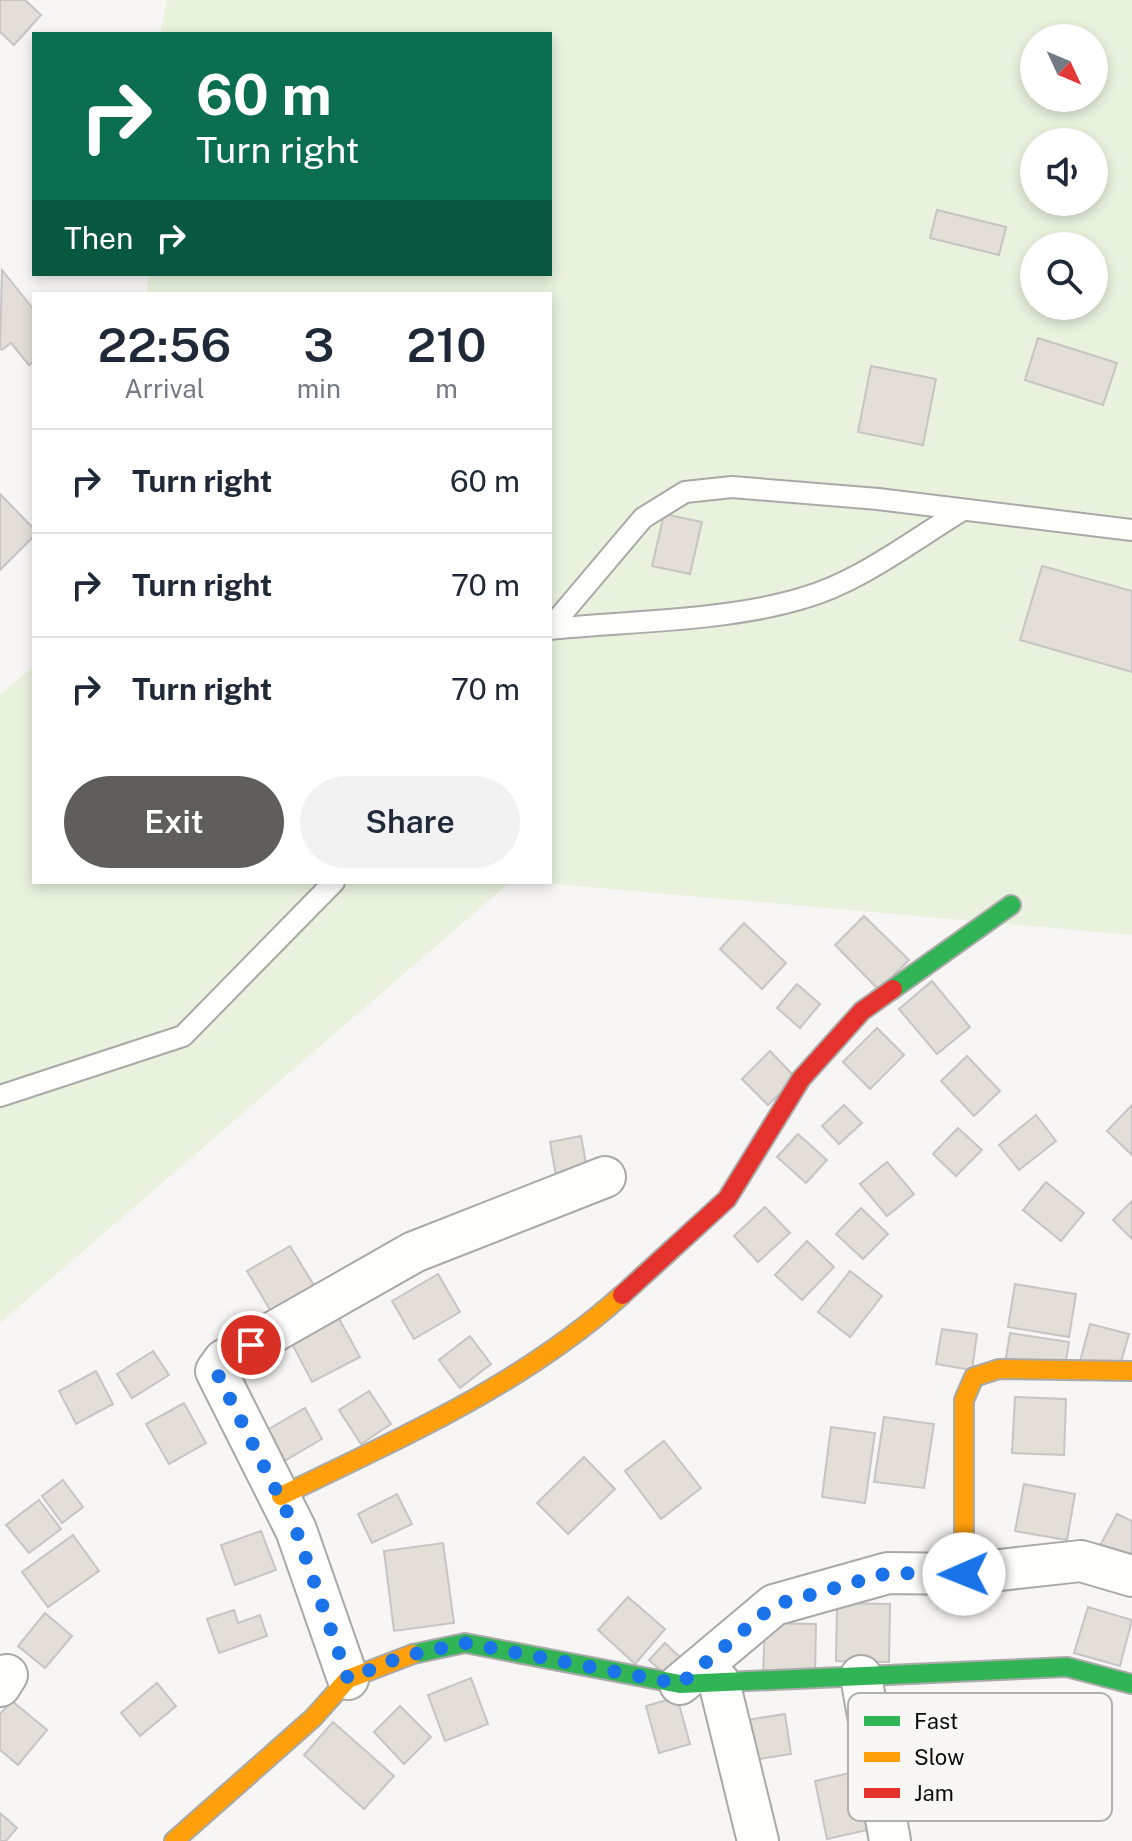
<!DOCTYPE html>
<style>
body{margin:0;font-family:"Public Sans",sans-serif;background:#f2f2f3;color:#1f2937;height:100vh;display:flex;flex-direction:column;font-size:30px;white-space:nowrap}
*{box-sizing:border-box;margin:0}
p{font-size:26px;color:#747a83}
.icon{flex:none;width:44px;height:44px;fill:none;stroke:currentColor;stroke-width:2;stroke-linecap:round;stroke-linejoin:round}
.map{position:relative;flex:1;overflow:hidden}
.details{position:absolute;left:32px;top:292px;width:520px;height:592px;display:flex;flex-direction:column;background:#fff;border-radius:0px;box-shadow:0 4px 12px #0003}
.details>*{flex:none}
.top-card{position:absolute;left:32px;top:32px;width:520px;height:244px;border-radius:0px;box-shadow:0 4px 12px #0003;background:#0b6e4f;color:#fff;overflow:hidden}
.needle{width:52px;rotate:134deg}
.tools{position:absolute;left:1020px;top:24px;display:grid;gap:16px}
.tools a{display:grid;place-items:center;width:88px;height:88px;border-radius:50%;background:#fff;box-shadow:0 4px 12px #0003;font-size:40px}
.pin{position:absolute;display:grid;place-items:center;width:68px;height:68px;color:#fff;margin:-34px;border:4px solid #fff;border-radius:50%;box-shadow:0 2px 8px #0007}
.me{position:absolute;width:88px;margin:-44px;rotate:269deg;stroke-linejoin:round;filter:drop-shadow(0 0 6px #0008)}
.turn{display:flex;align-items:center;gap:28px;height:168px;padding:0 32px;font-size:36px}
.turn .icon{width:104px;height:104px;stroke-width:2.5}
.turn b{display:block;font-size:56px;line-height:68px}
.then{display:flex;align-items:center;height:76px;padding:0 32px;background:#0003;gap:16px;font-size:30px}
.eta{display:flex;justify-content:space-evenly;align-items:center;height:136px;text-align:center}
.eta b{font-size:48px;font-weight:600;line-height:56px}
.cta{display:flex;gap:16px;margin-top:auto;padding:16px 32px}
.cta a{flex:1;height:92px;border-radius:48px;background:#5f5e5d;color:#fff;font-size:32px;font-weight:600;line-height:92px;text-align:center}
.cta a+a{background:#f2f2f3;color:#1f2937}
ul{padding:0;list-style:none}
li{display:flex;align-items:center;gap:24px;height:104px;padding:0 32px;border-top:2px solid #e0e1e3}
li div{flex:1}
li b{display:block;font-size:30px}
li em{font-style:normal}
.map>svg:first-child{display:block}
.green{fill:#e8f2dd;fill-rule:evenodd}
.building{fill:#e3ded7;stroke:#c6c5c4;stroke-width:2}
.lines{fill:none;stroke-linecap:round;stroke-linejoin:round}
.lane-casing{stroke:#a9a9a8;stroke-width:24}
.street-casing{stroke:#a9a9a8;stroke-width:44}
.fast-casing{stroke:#a9a9a8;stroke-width:22}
.slow-casing{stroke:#a9a9a8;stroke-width:22}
.jam-casing{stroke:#a9a9a8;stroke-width:22}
.lane{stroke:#fefefd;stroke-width:20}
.street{stroke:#fefefd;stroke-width:40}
.fast{stroke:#30b455;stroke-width:18}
.slow{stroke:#ff9f0a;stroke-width:18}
.jam{stroke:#e5322d;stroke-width:18}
.route{stroke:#1a73e8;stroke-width:14;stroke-dasharray:0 25.2}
.key{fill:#f8f7f3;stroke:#b2b0ad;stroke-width:2}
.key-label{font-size:22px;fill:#0d0c0b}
</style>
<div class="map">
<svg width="1132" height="1841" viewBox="0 0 1132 1841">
<rect width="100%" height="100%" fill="#f7f6f4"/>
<!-- green -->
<g class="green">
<path d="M167,0H1132V935L531,882H550V294H147L148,274H550V34H160ZM1034,38H1094V98H1034ZM1034,142H1094V202H1034ZM1034,246H1094V306H1034Z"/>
<path d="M34,666V882H510L0,1323V695Z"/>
</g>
<!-- building -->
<g class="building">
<path d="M0,0H25L41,15L14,45L0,32Z"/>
<path d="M937,210L1006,227L999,255L930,238Z"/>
<path d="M2,270L34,310V361L29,365L11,343L2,350L0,348Z"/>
<path d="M1038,338L1117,363L1103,405L1025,380Z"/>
<path d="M871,366L936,379L923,445L858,432Z"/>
<path d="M0,494L34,529V536L0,570Z"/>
<path d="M664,514L702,522L690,574L652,566Z"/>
<path d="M1042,566L1132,591V672L1020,640Z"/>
<path d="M864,916L909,960L879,990L835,945Z"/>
<path d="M744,923L786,963L762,989L720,949Z"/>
<path d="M932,981L970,1027L937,1054L899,1009Z"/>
<path d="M797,984L820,1004L800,1028L777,1008Z"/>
<path d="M877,1028L904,1055L870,1089L843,1062Z"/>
<path d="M770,1051L796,1078L768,1105L742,1079Z"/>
<path d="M967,1056L1000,1091L974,1116L941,1081Z"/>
<path d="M844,1105L862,1123L839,1144L822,1126Z"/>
<path d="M1132,1105V1155L1107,1131Z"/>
<path d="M1036,1115L1056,1141L1019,1170L999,1145Z"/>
<path d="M958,1128L982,1150L956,1176L933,1154Z"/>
<path d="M798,1134L827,1160L806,1183L777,1157Z"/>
<path d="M581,1136L587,1169L556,1176L550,1142Z"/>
<path d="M887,1162L914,1194L887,1216L860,1184Z"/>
<path d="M1046,1182L1084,1213L1061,1241L1023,1210Z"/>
<path d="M1132,1201V1239L1113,1220Z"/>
<path d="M765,1207L790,1233L758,1262L734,1236Z"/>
<path d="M861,1208L888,1234L863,1259L836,1234Z"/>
<path d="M807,1241L834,1267L802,1300L775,1275Z"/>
<path d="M290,1246L315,1287L272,1313L247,1271Z"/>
<path d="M850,1271L882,1296L850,1337L818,1312Z"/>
<path d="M438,1274L460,1312L414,1339L392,1301Z"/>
<path d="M1015,1284L1076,1294L1069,1337L1008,1327Z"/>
<path d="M337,1315L360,1357L312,1382L290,1340Z"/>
<path d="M1090,1324L1129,1334L1117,1376L1079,1365Z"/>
<path d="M942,1329L977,1334L972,1370L936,1364Z"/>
<path d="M1010,1333L1069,1342L1063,1379L1004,1370Z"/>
<path d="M470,1336L491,1364L460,1388L439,1360Z"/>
<path d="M153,1351L169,1375L132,1398L117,1374Z"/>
<path d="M96,1371L113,1404L76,1424L59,1391Z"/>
<path d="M369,1391L391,1424L361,1444L339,1410Z"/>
<path d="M1015,1397L1066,1399L1064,1455L1012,1453Z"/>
<path d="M184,1403L206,1443L169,1464L146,1424Z"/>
<path d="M305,1408L322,1439L279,1464L262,1433Z"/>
<path d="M884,1417L934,1424L924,1488L874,1482Z"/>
<path d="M831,1427L875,1433L865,1503L822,1497Z"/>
<path d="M664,1441L701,1488L661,1519L625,1471Z"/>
<path d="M584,1457L615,1489L568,1534L537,1503Z"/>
<path d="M63,1480L83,1507L62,1523L42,1496Z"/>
<path d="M1024,1484L1075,1494L1067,1540L1015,1531Z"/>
<path d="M397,1494L412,1524L372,1543L358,1514Z"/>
<path d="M39,1500L61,1529L29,1553L6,1525Z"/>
<path d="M1117,1514L1132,1521V1569L1097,1551Z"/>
<path d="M261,1531L276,1570L235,1585L221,1545Z"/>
<path d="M73,1535L99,1571L48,1607L22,1572Z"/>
<path d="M443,1543L454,1623L394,1631L384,1551Z"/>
<path d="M628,1597L665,1629L635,1664L598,1630Z"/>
<path d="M837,1603L890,1604L889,1662L836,1661Z"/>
<path d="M1088,1607L1132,1620L1120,1666L1074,1653Z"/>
<path d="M234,1610L238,1623L260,1615L267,1636L219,1653L207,1619Z"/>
<path d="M45,1613L72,1636L45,1668L18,1646Z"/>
<path d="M765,1623L816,1624L815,1676H763Z"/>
<path d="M665,1643L681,1658L664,1674L649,1660Z"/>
<path d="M471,1678L488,1724L445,1741L428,1695Z"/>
<path d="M157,1683L176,1706L140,1736L121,1713Z"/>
<path d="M677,1697L690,1744L659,1753L646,1706Z"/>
<path d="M12,1701L47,1730L18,1765L0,1750V1714Z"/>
<path d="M400,1706L431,1737L404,1764L374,1732Z"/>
<path d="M785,1714L791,1754L753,1760L747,1720Z"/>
<path d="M333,1722L394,1776L364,1809L304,1755Z"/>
<path d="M854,1772L867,1830L827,1839L815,1781Z"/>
<path d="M0,1813L17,1828L6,1841H0Z"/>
</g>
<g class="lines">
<defs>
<g id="lane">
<path d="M550,628L643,518L685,492L732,487L878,499L1132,530"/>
<path d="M550,629C630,621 728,621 803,598C860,582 913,540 963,510"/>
<path d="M0,1096L183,1036L334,882"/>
</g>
<g id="street">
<path d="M861,1676L890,1841"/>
<path d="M348,1679L296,1530L216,1371L224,1360L414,1252L605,1177"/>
<path d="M719,1682L758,1841"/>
<path d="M680,1684L774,1605L888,1573L964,1574L1081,1561L1132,1576"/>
<path d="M0,1686L7,1675"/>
</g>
<g id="fast">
<path d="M893,989L1011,905"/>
<path d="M413,1654L465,1643L680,1684L1067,1667L1132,1684"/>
</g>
<g id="slow">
<path d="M281,1496C400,1438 522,1385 622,1295"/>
<path d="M964,1574V1400L974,1377L999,1369L1132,1371"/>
<path d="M174,1841L313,1718L348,1679L413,1654"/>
</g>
<path id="jam" d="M622,1295L727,1199L801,1079L862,1011L893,989"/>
</defs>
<!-- lane casing -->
<use href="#lane" class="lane-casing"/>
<!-- street casing -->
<use href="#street" class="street-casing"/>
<!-- fast casing -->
<use href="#fast" class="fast-casing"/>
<!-- slow casing -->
<use href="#slow" class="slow-casing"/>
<!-- jam casing -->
<use href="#jam" class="jam-casing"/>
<!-- lane -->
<use href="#lane" class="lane"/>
<!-- street -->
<use href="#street" class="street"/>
<!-- fast -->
<use href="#fast" class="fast"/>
<!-- slow -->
<use href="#slow" class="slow"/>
<!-- jam -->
<use href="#jam" class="jam"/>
</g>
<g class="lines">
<!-- route -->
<path class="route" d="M251,1345L224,1360L216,1371L296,1530L348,1679L401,1657L465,1643L680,1684L774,1605L888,1573L964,1574"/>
</g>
<!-- legend -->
<rect x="848" y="1693" width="264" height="128" rx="12" class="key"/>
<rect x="864" y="1716" width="36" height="10" fill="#30b455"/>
<rect x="864" y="1752" width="36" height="10" fill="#ff9f0a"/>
<rect x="864" y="1788" width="36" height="10" fill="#e5322d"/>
<g class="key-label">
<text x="914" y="1729">Fast</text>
<text x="914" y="1765">Slow</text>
<text x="914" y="1801">Jam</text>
</g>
</svg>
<div class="tools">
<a><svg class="needle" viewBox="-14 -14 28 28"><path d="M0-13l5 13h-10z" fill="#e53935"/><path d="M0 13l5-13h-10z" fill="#747a83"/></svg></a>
<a><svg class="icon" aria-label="sound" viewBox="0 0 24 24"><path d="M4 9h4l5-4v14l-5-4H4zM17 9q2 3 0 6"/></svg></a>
<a><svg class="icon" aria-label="search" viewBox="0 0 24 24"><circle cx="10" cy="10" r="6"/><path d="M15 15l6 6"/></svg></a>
</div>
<div class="pin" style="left:251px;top:1345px;background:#d93025"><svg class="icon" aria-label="arrive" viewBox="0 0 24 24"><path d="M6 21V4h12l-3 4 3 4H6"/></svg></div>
<svg class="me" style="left:964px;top:1574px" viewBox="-20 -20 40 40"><circle r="19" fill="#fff"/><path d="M0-13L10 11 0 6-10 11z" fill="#1a73e8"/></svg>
<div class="top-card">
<div class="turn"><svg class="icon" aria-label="right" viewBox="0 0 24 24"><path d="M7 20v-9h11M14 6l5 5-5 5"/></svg><div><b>60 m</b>Turn right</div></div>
<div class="then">Then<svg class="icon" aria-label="right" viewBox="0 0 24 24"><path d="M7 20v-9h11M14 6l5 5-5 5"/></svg></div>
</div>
<section class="details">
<div class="eta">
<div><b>22:56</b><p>Arrival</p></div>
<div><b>3</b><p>min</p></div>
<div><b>210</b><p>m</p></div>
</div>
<ul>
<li><svg class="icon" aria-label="right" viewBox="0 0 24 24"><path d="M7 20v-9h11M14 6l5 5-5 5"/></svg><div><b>Turn right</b></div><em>60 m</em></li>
<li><svg class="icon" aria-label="right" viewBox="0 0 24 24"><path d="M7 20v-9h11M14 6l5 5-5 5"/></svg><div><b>Turn right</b></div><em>70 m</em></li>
<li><svg class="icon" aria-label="right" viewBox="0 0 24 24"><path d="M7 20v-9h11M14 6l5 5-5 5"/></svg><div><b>Turn right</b></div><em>70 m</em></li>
</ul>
<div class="cta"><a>Exit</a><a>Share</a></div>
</section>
</div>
